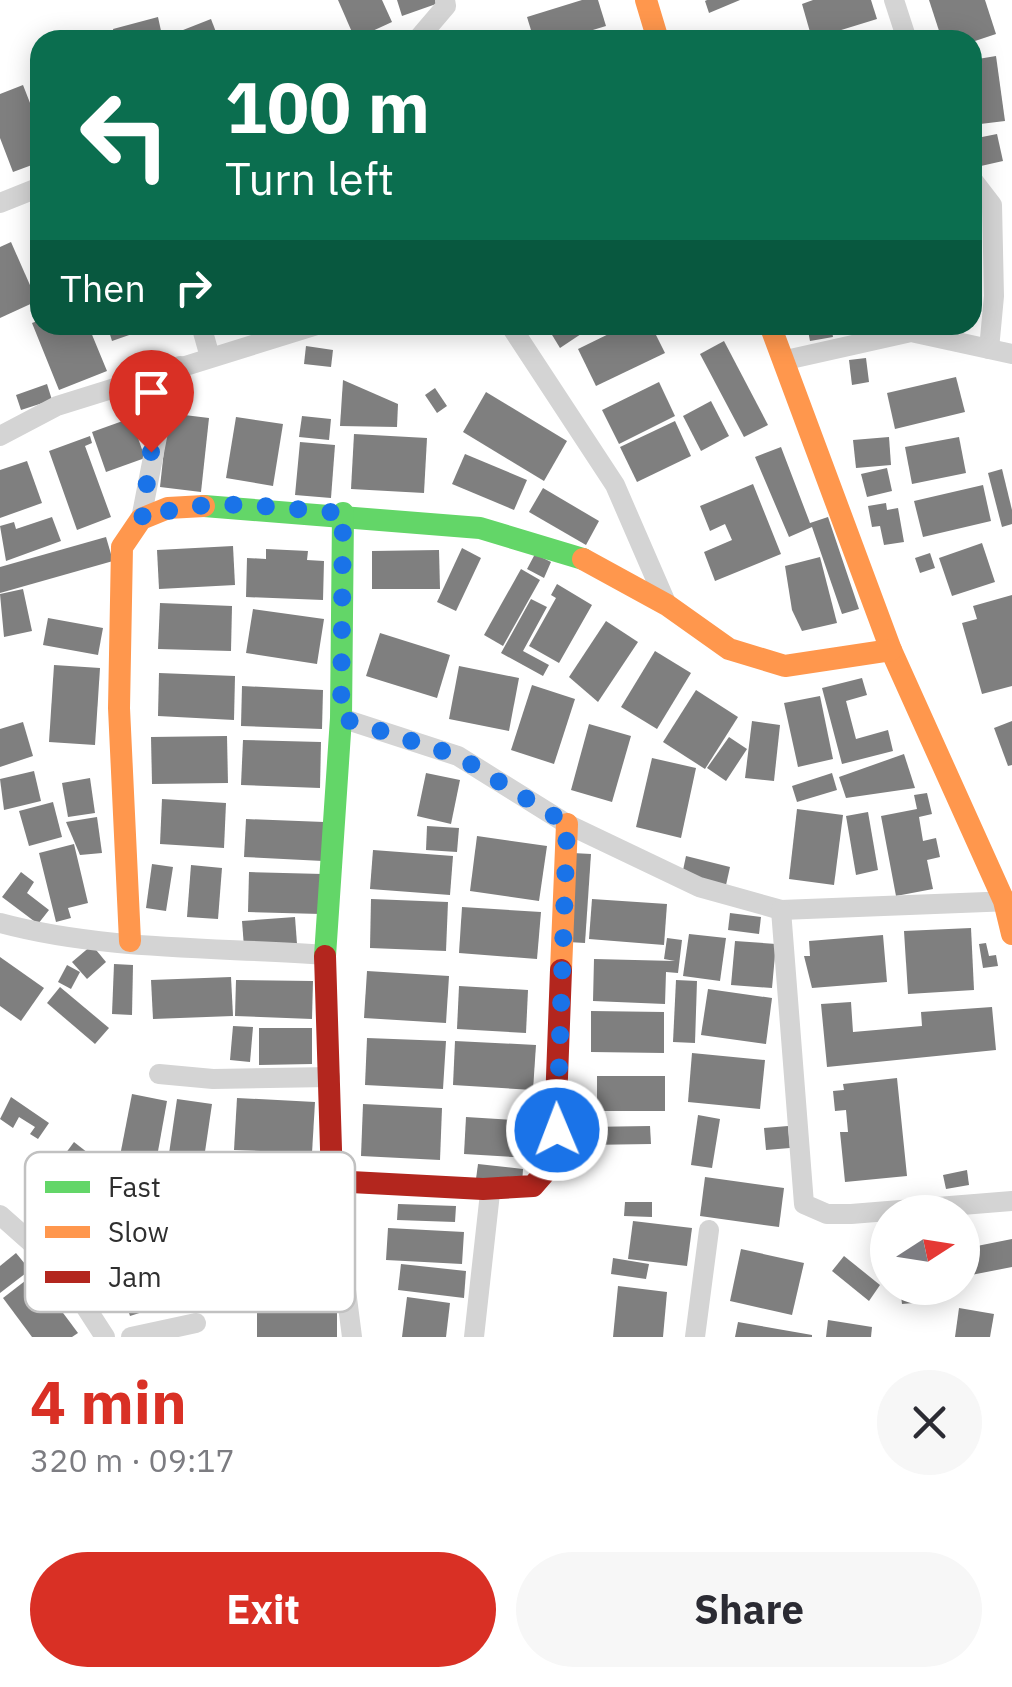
<!DOCTYPE html>
<meta charset="utf-8">
<style>
body{margin:0;font-family:"IBM Plex Sans",sans-serif;background:#f7f7f7;color:#2b2b33;height:100vh;display:flex;flex-direction:column;font-size:38px;white-space:nowrap}
*{box-sizing:border-box;margin:0}
p{font-size:32px;color:#7c7c81}
.icon{flex:none;width:55px;height:55px;fill:none;stroke:currentColor;stroke-width:2;stroke-linecap:round;stroke-linejoin:round}
.map{position:relative;height:1337px;overflow:hidden}
.side{display:flex;flex-direction:column;background:#fff;flex:1}
.side>*{flex:none}
.guide{position:absolute;left:30px;top:30px;width:952px;height:305px;border-radius:30px;box-shadow:0 5px 25px #0003;background:#0b6e4f;color:#fff;overflow:hidden}
.needle{width:65px;rotate:78deg}
.buttons{position:absolute;left:870px;top:1195px;display:grid;gap:20px}
.buttons a{display:grid;place-items:center;width:110px;height:110px;border-radius:50%;background:#fff;box-shadow:0 5px 25px #0003;font-size:50px}
.pin{position:absolute;display:grid;place-items:center;width:85px;height:85px;color:#fff;margin:-102px -42px;border-radius:50% 50% 50% 0;rotate:-45deg;box-shadow:0 0 10px #0007}
.pin .icon{rotate:45deg}
.me{position:absolute;width:110px;margin:-55px;rotate:359deg;stroke-linejoin:round;filter:drop-shadow(0 0 8px #0008)}
.turn{display:flex;align-items:center;gap:35px;height:210px;padding:0 30px;font-size:45px}
.turn .icon{width:130px;height:130px;stroke-width:2.5}
.turn b{display:block;font-size:70px;line-height:85px}
.then{display:flex;align-items:center;height:95px;padding:0 30px;background:#0003;gap:20px;font-size:38px}
.round{display:grid;place-items:center;flex:none;width:105px;height:105px;border-radius:52px;background:#f7f7f7}
.summary{display:flex;align-items:center;justify-content:space-between;height:170px;padding:0 30px}
h1{font-size:60px;font-weight:800;line-height:75px;color:#d93025}
.primary-button{display:flex;gap:20px;margin-top:auto;padding:20px 30px}
.primary-button a{flex:1;height:115px;border-radius:60px;background:#d93025;color:#fff;font-size:40px;font-weight:800;line-height:115px;text-align:center}
.primary-button a+a{background:#f7f7f7;color:#2b2b33}
.map>svg:first-child{display:block}
.building{fill:#7f7f7f}
.lines{fill:none;stroke-linecap:round;stroke-linejoin:round}
.street{stroke:#d4d4d4;stroke-width:20}
.fast{stroke:#63d668;stroke-width:22}
.slow{stroke:#ff974d;stroke-width:22}
.jam{stroke:#b3261e;stroke-width:22}
.route{stroke:#1a73e8;stroke-width:18;stroke-dasharray:0 32.4}
.key{fill:#fff;stroke:#c1c1c1;stroke-width:2.5}
.key-label{font-size:28px;fill:#2f2f2f}
</style>
<div class="map">
<svg width="1012" height="1337" viewBox="0 0 1012 1337">
<rect width="100%" height="100%" fill="#fff"/>
<!-- building -->
<g class="building">
<path d="M338,0H382L392,22L355,39Z"/>
<path d="M397,0H435L436,4L402,16Z"/>
<path d="M582,0H598L606,26L560,40H534L527,17Z"/>
<path d="M740,0L709,13L705,1L707,0Z"/>
<path d="M813,0H871L877,19L812,39L802,4Z"/>
<path d="M929,0H985L996,34L972,42L942,40Z"/>
<path d="M158,17L163,40H115L113,29Z"/>
<path d="M211,19L219,40H181L178,32Z"/>
<path d="M996,56L1005,121L972,125V60Z"/>
<path d="M23,85L32,108L40,105V162L13,172L0,138V94Z"/>
<path d="M997,134L1003,161L972,168V139Z"/>
<path d="M11,242L37,301L0,318V247Z"/>
<path d="M40,320V325H88L107,371L59,390L32,323Z"/>
<path d="M107,325H155V326L112,341Z"/>
<path d="M546,325H588L590,328L560,348Z"/>
<path d="M627,325H651L665,353L596,386L578,349Z"/>
<path d="M807,325H831L833,337L810,341Z"/>
<path d="M724,341L768,425L744,437L700,354Z"/>
<path d="M306,346L333,350L331,367L304,364Z"/>
<path d="M866,358L869,382L852,385L849,360Z"/>
<path d="M956,377L965,412L895,429L887,393Z"/>
<path d="M343,380L398,404L397,427L340,426Z"/>
<path d="M659,382L675,416L619,444L602,410Z"/>
<path d="M47,384L52,400L21,410L16,395Z"/>
<path d="M435,388L447,406L437,413L425,395Z"/>
<path d="M486,392L567,441L544,481L463,432Z"/>
<path d="M711,401L729,436L701,451L683,416Z"/>
<path d="M168,413L209,418L201,492L160,487Z"/>
<path d="M302,416L331,419L329,440L299,437Z"/>
<path d="M236,417L283,424L273,486L226,478Z"/>
<path d="M131,418L145,458L106,472L92,432Z"/>
<path d="M675,421L691,456L637,482L620,447Z"/>
<path d="M354,434L427,438L424,493L351,489Z"/>
<path d="M90,436L92,443L85,446L111,517L77,530L49,451Z"/>
<path d="M889,437L891,465L856,468L853,440Z"/>
<path d="M959,437L966,473L912,484L905,447Z"/>
<path d="M300,442L335,445L331,498L295,495Z"/>
<path d="M781,447L810,523L828,517L859,609L842,614L812,527L789,537L755,457Z"/>
<path d="M465,454L527,480L514,510L452,484Z"/>
<path d="M27,461L42,503L0,518V470Z"/>
<path d="M887,468L892,491L867,497L861,474Z"/>
<path d="M1002,469L1012,510V524L1002,527L988,473Z"/>
<path d="M753,484L781,554L715,581L704,552L732,540L725,524L710,531L700,506Z"/>
<path d="M983,485L991,521L923,537L914,501Z"/>
<path d="M543,488L599,521L586,545L529,512Z"/>
<path d="M886,503L887,510L898,508L904,542L884,545L880,526L872,527L868,506Z"/>
<path d="M52,517L61,541L6,561L0,526L14,522L16,529Z"/>
<path d="M106,537L113,561L0,593V567Z"/>
<path d="M982,543L995,582L952,596L939,558Z"/>
<path d="M233,546L235,585L159,589L157,550Z"/>
<path d="M462,548L481,558L456,611L437,602Z"/>
<path d="M266,549L308,551L307,560L324,561L323,600L246,597L247,558L266,559Z"/>
<path d="M439,550L440,589H372V551Z"/>
<path d="M930,553L935,568L920,573L915,558Z"/>
<path d="M535,554L551,562L544,578L527,569Z"/>
<path d="M820,557L837,623L802,631L792,610L785,566Z"/>
<path d="M521,569L540,580L503,646L484,635Z"/>
<path d="M557,584L592,605L559,663L529,646L556,598L551,595Z"/>
<path d="M23,589L32,631L4,637L0,594Z"/>
<path d="M1012,595V686L982,694L962,623L977,619L973,606Z"/>
<path d="M531,599L547,607L523,651L549,665L543,676L501,653Z"/>
<path d="M160,603L232,606L231,651L158,649Z"/>
<path d="M253,609L324,619L317,664L246,653Z"/>
<path d="M48,618L103,628L98,655L43,645Z"/>
<path d="M606,621L638,642L598,702L569,677Z"/>
<path d="M380,633L450,655L437,698L366,676Z"/>
<path d="M655,651L691,673L657,729L621,707Z"/>
<path d="M54,665L100,668L95,745L49,742Z"/>
<path d="M459,666L519,678L509,731L449,719Z"/>
<path d="M159,673L235,676L234,720L158,716Z"/>
<path d="M862,678L867,695L846,701L856,739L888,730L893,751L842,764L822,688Z"/>
<path d="M532,685L575,699L554,764L511,750Z"/>
<path d="M242,686L323,690L322,729L241,726Z"/>
<path d="M696,690L738,717L705,769L663,742Z"/>
<path d="M820,696L833,759L798,767L784,703Z"/>
<path d="M752,721L780,725L774,781L745,778Z"/>
<path d="M1012,721V765L1008,766L994,728Z"/>
<path d="M23,722L33,756L0,767V729Z"/>
<path d="M589,724L631,736L612,802L571,790Z"/>
<path d="M227,736L228,783L152,784L151,737Z"/>
<path d="M729,737L747,749L726,781L707,768Z"/>
<path d="M243,740L321,742L320,788L241,785Z"/>
<path d="M904,754L915,788L846,798L839,777Z"/>
<path d="M652,758L696,768L681,838L636,827Z"/>
<path d="M34,771L41,801L4,810L0,779Z"/>
<path d="M426,773L460,780L451,824L417,816Z"/>
<path d="M832,773L837,790L797,802L792,786Z"/>
<path d="M90,778L95,813L68,817L62,783Z"/>
<path d="M927,793L932,814L919,817L923,841L936,838L940,857L927,860L933,889L896,896L881,816L917,809L914,795Z"/>
<path d="M162,799L226,803L224,848L160,844Z"/>
<path d="M53,802L62,837L29,846L19,811Z"/>
<path d="M797,809L843,815L834,885L789,879Z"/>
<path d="M868,812L878,870L856,875L846,816Z"/>
<path d="M97,817L102,853L80,855L66,822Z"/>
<path d="M246,819L324,822L323,861L244,857Z"/>
<path d="M427,826L459,828L457,852L426,850Z"/>
<path d="M477,836L547,846L539,901L470,891Z"/>
<path d="M74,844L88,903L68,908L71,918L56,922L39,853Z"/>
<path d="M373,850L453,856L450,895L370,889Z"/>
<path d="M573,853L591,854L585,943L568,942Z"/>
<path d="M686,856L730,867L726,885L682,875Z"/>
<path d="M152,864L173,867L166,911L146,908Z"/>
<path d="M191,865L222,868L218,919L187,917Z"/>
<path d="M21,872L34,882L27,893L49,910L38,924L2,897Z"/>
<path d="M249,872L323,874L321,914L248,912Z"/>
<path d="M371,899L448,902L446,951L370,948Z"/>
<path d="M592,899L667,904L664,945L589,939Z"/>
<path d="M462,907L541,912L537,959L459,953Z"/>
<path d="M730,913L761,917L759,934L728,930Z"/>
<path d="M295,917L297,944L244,947L242,921Z"/>
<path d="M971,928L974,990L908,994L904,931Z"/>
<path d="M689,934L726,938L720,981L683,976Z"/>
<path d="M883,935L887,982L812,988L804,956H810L809,941Z"/>
<path d="M667,938L682,940L678,973L666,972L665,1004L593,1001L594,959L675,961L664,959Z"/>
<path d="M735,941L776,944L772,988L731,985Z"/>
<path d="M986,943L989,956L996,955L998,966L983,968L979,944Z"/>
<path d="M92,945L106,962L87,979L72,962Z"/>
<path d="M0,957L44,988L21,1021L0,1006Z"/>
<path d="M114,964L133,965L132,1015L112,1014Z"/>
<path d="M67,965L80,972L71,989L58,982Z"/>
<path d="M367,971L449,976L446,1023L364,1018Z"/>
<path d="M231,977L233,1016L153,1019L151,980Z"/>
<path d="M236,980L313,981L312,1019L235,1016Z"/>
<path d="M676,980L697,981L695,1043L673,1042Z"/>
<path d="M459,986L528,990L526,1033L457,1029Z"/>
<path d="M60,987L109,1028L95,1044L47,1003Z"/>
<path d="M708,989L772,998L766,1044L701,1035Z"/>
<path d="M851,1002L853,1032L922,1026L921,1012L992,1007L996,1050L827,1067L821,1004Z"/>
<path d="M591,1011L664,1012V1053L591,1052Z"/>
<path d="M233,1026L253,1027L250,1062L230,1060Z"/>
<path d="M259,1028H312V1064L259,1065Z"/>
<path d="M367,1038L446,1041L443,1089L365,1085Z"/>
<path d="M455,1041L536,1045L533,1090L453,1085Z"/>
<path d="M692,1053L765,1060L760,1109L688,1102Z"/>
<rect x="597" y="1076" width="68" height="35"/>
<path d="M897,1078L907,1176L845,1182L840,1132H848L846,1110L835,1111L833,1091L844,1090L843,1084Z"/>
<path d="M132,1094L167,1101L155,1168L119,1161Z"/>
<path d="M11,1097L49,1123L38,1139L30,1134L35,1127L19,1117L13,1128L0,1119Z"/>
<path d="M237,1098L315,1102L312,1153L234,1150Z"/>
<path d="M177,1099L212,1104L201,1179L166,1174Z"/>
<path d="M363,1104L442,1108L440,1160L361,1156Z"/>
<path d="M698,1115L720,1119L712,1168L691,1165Z"/>
<path d="M466,1117L531,1121L529,1158L464,1154Z"/>
<path d="M650,1126L651,1144L586,1145V1127Z"/>
<path d="M788,1126L790,1148L766,1150L764,1128Z"/>
<path d="M74,1142L102,1164L59,1221L31,1200Z"/>
<path d="M478,1164L523,1169L522,1184L476,1179Z"/>
<path d="M967,1170L969,1185L946,1189L943,1175Z"/>
<path d="M705,1177L784,1188L779,1227L700,1216Z"/>
<path d="M625,1202H652V1217L624,1216Z"/>
<path d="M398,1204L456,1206L455,1222L397,1220Z"/>
<path d="M633,1221L692,1228L687,1266L628,1259Z"/>
<path d="M388,1228L464,1232L462,1264L386,1260Z"/>
<path d="M1012,1239V1267L966,1276L962,1249Z"/>
<path d="M741,1249L804,1263L792,1315L730,1301Z"/>
<path d="M16,1253L30,1270L0,1293V1266Z"/>
<path d="M193,1253L205,1292L130,1316L117,1278Z"/>
<path d="M844,1256L880,1285L869,1301L832,1271Z"/>
<path d="M613,1258L649,1264L646,1279L611,1274Z"/>
<path d="M401,1264L466,1271L464,1298L398,1290Z"/>
<path d="M34,1274L78,1333L72,1337H32L3,1298Z"/>
<path d="M618,1286L667,1292L663,1337H613Z"/>
<path d="M900,1288H934L936,1301L902,1304Z"/>
<path d="M407,1297L450,1303L446,1337H402Z"/>
<path d="M959,1308L994,1314L990,1337H955Z"/>
<path d="M257,1309L337,1310V1337H257Z"/>
<path d="M828,1320L872,1327L871,1337H826Z"/>
<path d="M738,1322L812,1335V1337H735Z"/>
</g>
<g class="lines">
<!-- street -->
<g class="street">
<path d="M894,0L907,40"/>
<path d="M417,40L446,6L445,0"/>
<path d="M972,179L992,205L994,296L989,349"/>
<path d="M0,203L40,187"/>
<path d="M201,325L210,357"/>
<path d="M510,325L615,485L667,605"/>
<path d="M786,360L911,332L1012,354"/>
<path d="M0,436L57,406L317,325"/>
<path d="M141,519L163,406L180,366"/>
<path d="M341,718L458,756L567,824L699,887L781,910L1012,901"/>
<path d="M781,910L804,1204L827,1214H851L1012,1201"/>
<path d="M0,923C103,951 219,947 325,955"/>
<path d="M159,1074L213,1079L330,1077"/>
<path d="M332,1181L352,1337"/>
<path d="M0,1215L61,1269L105,1337"/>
<path d="M131,1337L196,1323"/>
<path d="M474,1337L490,1193"/>
<path d="M695,1337L709,1230"/>
</g>
<!-- fast -->
<g class="fast">
<path d="M204,506L480,528L583,559"/>
<path d="M325,956L341,718L343,513"/>
</g>
<!-- slow -->
<g class="slow">
<path d="M646,0L658,40"/>
<path d="M770,325L891,650L1004,901L1012,934"/>
<path d="M583,559L667,605L729,649L785,666L891,650"/>
<path d="M130,941L119,708L122,547L141,519L168,508L204,506"/>
<path d="M561,970L567,824"/>
</g>
<!-- jam -->
<path class="jam" d="M325,956L332,1181L483,1189L533,1186L559,1156L556,1104L561,970"/>
</g>
<g class="lines">
<!-- route -->
<path class="route" d="M151,452L142,520C203,493 277,509 343,513L341,718L458,756L567,824L557,1130"/>
</g>
<!-- legend -->
<rect x="25" y="1152" width="330" height="160" rx="15" class="key"/>
<rect x="45" y="1181" width="45" height="12" fill="#63d668"/>
<rect x="45" y="1226" width="45" height="12" fill="#ff974d"/>
<rect x="45" y="1271" width="45" height="12" fill="#b3261e"/>
<g class="key-label">
<text x="108" y="1197">Fast</text>
<text x="108" y="1242">Slow</text>
<text x="108" y="1287">Jam</text>
</g>
</svg>
<div class="buttons">
<a><svg class="needle" viewBox="-14 -14 28 28"><path d="M0-13l5 13h-10z" fill="#e53935"/><path d="M0 13l5-13h-10z" fill="#7c7c81"/></svg></a>
</div>
<div class="pin" style="left:151px;top:452px;background:#d93025"><svg class="icon" aria-label="arrive" viewBox="0 0 24 24"><path d="M6 21V4h12l-3 4 3 4H6"/></svg></div>
<svg class="me" style="left:557px;top:1130px" viewBox="-20 -20 40 40"><circle r="17" fill="#1a73e8" stroke="#fff" stroke-width="3"/><path d="M0-11L8 9 0 5-8 9z" fill="#fff"/></svg>
<div class="guide">
<div class="turn"><svg class="icon" aria-label="left" viewBox="0 0 24 24"><path d="M17 20v-9H6M10 6l-5 5 5 5"/></svg><div><b>100 m</b>Turn left</div></div>
<div class="then">Then<svg class="icon" aria-label="right" viewBox="0 0 24 24"><path d="M7 20v-9h11M14 6l5 5-5 5"/></svg></div>
</div>
</div>
<section class="side">
<div class="summary"><div><h1>4 min</h1><p>320 m · 09:17</p></div><a class="round"><svg class="icon" aria-label="close" viewBox="0 0 24 24"><path d="M6 6l12 12M18 6L6 18"/></svg></a></div>
<div class="primary-button"><a>Exit</a><a>Share</a></div>
</section>
